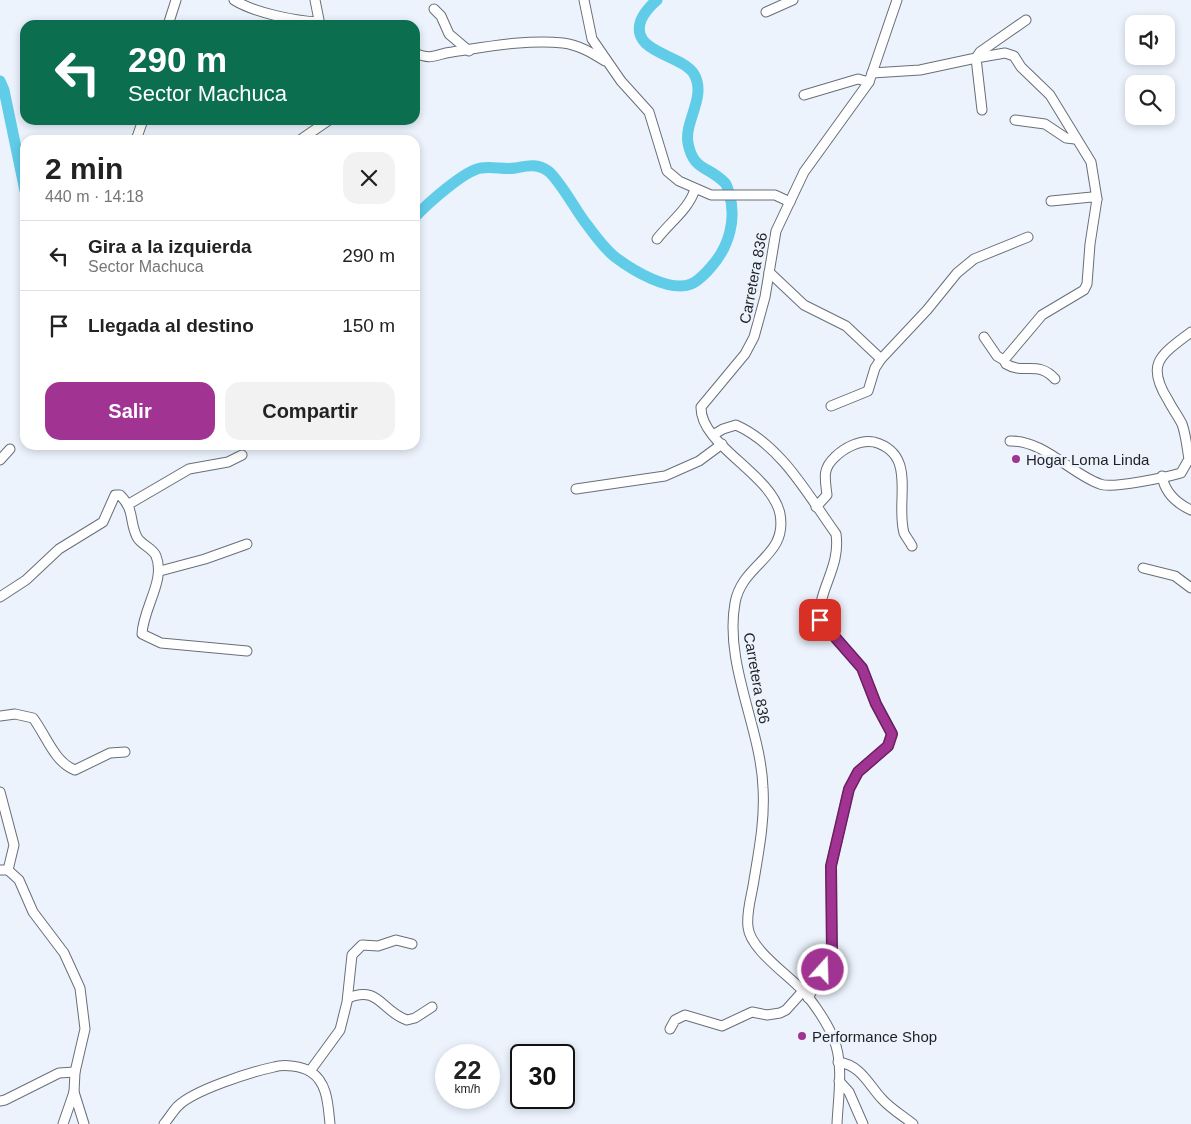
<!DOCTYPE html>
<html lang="es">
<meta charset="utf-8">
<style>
body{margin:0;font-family:Helvetica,sans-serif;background:#f2f2f2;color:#222;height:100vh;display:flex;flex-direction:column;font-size:19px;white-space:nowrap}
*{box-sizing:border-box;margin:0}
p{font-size:16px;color:#767676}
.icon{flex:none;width:28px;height:28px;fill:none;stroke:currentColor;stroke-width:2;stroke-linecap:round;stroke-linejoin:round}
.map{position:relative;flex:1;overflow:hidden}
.drawer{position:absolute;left:20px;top:135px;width:400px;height:315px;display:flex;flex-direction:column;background:#fff;border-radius:15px;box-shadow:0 2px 8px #0003}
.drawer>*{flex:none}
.top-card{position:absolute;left:20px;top:20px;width:400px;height:105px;border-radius:15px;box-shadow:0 2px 8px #0003;background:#0b6e4f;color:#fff;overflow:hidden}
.tools{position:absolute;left:1125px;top:15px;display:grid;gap:10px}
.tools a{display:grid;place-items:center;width:50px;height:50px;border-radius:10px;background:#fff;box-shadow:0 2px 8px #0003;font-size:25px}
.speed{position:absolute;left:435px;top:1044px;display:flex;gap:10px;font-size:25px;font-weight:700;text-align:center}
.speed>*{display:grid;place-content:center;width:65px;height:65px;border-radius:50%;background:#fff;box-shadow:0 2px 8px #0003;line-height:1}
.speed small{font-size:12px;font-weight:400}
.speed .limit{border:2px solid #111;border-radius:8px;background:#fff;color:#111}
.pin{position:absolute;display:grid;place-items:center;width:42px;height:42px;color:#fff;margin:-21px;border-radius:10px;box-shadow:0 2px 8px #0006}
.me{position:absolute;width:55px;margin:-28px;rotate:20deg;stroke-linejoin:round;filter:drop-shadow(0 0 4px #0008)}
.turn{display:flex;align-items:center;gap:18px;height:105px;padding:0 25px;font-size:22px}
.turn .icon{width:65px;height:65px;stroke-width:2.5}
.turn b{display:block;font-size:35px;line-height:42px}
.round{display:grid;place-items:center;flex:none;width:52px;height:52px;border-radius:15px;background:#f2f2f2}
.summary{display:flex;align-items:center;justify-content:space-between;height:85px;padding:0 25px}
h1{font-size:30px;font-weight:600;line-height:38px}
.cta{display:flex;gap:10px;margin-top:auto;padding:10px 25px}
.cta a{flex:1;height:58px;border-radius:15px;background:#a13392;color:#fff;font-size:20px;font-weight:600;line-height:58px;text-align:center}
.cta a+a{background:#f2f2f2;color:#222}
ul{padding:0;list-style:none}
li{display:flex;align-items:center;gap:15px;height:70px;padding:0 25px;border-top:1px solid #e0e0e0}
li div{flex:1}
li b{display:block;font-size:19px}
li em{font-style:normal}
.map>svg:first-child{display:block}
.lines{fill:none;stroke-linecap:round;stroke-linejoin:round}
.river{stroke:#60cce8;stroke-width:11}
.minor-casing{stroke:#696f78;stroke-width:11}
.minor{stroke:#fff;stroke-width:9}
.route-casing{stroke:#69215f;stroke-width:12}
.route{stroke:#a13392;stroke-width:9}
.poi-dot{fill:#a13392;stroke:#ecf3fd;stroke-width:2}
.labels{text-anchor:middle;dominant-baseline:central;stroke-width:5;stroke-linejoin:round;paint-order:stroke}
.street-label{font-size:15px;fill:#1e2024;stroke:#ecf3fd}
.poi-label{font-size:15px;fill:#1e2024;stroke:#ecf3fd;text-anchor:start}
</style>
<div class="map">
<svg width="1191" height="1124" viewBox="0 0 1191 1124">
<rect width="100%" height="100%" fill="#ecf3fd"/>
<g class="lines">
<!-- river -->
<g class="river">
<path d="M0,81L4,90L25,191"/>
<path d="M415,217C427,204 465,170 481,168C493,166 504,170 515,168C527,166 537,163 548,171C560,180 577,213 588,226C596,237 605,249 615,257C632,270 670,293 691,284C697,282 707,272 711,267C729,247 737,219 729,193C728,190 727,185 725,183C709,166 693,171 688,143C684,121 707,97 694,74C682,54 629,53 641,20C645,11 650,6 657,0"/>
</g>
<defs>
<g id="minor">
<path d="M234,0C255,13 295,21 319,22"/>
<path d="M315,0L320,25"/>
<path d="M584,0L592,39L621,81L649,112L667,171L679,181L711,195H775L790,202"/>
<path d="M434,9L441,16L449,34L469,51"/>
<path d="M766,12L793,0"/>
<path d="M168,25L176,0"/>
<path d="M415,53C433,61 435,54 452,52C486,47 528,39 563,43C579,45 592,53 605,61"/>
<path d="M872,73L920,70L976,58L980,52L1026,20"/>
<path d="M804,95L858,79L869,82"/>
<path d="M982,110L976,58L1005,53L1014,56L1021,67L1050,95L1091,162L1097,199L1090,244L1087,284L1084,290L1042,315L1004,360L997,356L984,337"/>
<path d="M1015,120L1045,124L1066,138L1075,139"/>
<path d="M136,140L143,120"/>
<path d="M300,140L329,120"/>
<path d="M1051,201L1092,197L1097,199"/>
<path d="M657,239C670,222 689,209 695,189"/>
<path d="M769,272L804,305L846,326L881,359"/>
<path d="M1004,360L1006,364C1024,375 1038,360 1055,379"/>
<path d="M831,406L868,391L875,368L881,359L927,310L957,273L974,259L1028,237"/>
<path d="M713,435L723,429L736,425C781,445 808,495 836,534C841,568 817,590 820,620L862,668L876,704L892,733L888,746L858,772L849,789L831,866L832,954L808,998"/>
<path d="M1010,441C1044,440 1071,474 1100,484C1112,489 1167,477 1181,473L1189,459C1187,448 1186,435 1182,424C1178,416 1172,408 1168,400C1145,363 1161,355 1191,332"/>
<path d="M0,460L10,449"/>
<path d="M1162,476C1165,493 1176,503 1191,510"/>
<path d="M576,489L665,476L699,461L722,444"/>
<path d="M129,504L189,469L228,462L242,455"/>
<path d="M816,507L827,495C825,478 822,469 835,457C844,448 861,439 874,442C918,454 895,501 904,533C906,537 910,542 912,546"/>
<path d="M1143,568L1175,576L1191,588"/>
<path d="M160,571L205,559L247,544"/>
<path d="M0,597L26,580L59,549L103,522L115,495H120C135,510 129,521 137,537C141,545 153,548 156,556C166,580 143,608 142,634L161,643L247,651"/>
<path d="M0,716L15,714L33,718C46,735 54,762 75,770L110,753L125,752"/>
<path d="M0,792L14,845L8,870"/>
<path d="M0,870H8L19,880L33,912L64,953L80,988L85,1029L75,1072L74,1092L84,1124"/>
<path d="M348,998C379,985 381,1011 407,1020L415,1018L432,1007"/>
<path d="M670,1029L675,1020L685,1015L722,1026L752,1012L767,1015L780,1013L786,1010L803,991"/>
<path d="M838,1062C861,1065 868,1084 882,1099C891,1109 903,1116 913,1124"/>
<path d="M310,1071L340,1030L347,1002L352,955L362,945L378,946L396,940L412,944"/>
<path d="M839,1081L849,1092L863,1124"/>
<path d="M0,1101L5,1100L59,1073L75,1072"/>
<path d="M63,1124L74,1092"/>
<path d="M164,1124C169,1118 173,1111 178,1106C194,1090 251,1072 274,1067C284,1064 302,1066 311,1072C328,1083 328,1106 330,1124"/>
<path d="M837,1124C838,1099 844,1064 834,1040C828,1024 814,1003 802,990C787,974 750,949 748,927C746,912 752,895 754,880C759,850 765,819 763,788C761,728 724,664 735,603C742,563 788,557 780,514C772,474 700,445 701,407L745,354L754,337L765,297L776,231L804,172L869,82L897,0"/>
</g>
</defs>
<!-- minor casing -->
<use href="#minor" class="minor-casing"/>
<!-- minor -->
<use href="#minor" class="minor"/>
</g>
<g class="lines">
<defs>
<path id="route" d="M820,620L862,668L876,704L892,734L888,746L858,772L849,789L831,866L832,954L823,970"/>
</defs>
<!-- route casing -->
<use href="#route" class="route-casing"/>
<!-- route -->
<use href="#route" class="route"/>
</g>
<!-- markers -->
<g class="poi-dot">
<circle cx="1016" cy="459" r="5"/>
<circle cx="802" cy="1036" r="5"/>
</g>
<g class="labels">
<!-- street labels -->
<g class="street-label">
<text transform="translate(753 278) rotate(-79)">Carretera 836</text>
<text transform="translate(757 678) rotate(80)">Carretera 836</text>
</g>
<!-- poi labels -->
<g class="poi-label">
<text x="1026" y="459">Hogar Loma Linda</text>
<text x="812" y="1036">Performance Shop</text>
</g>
</g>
</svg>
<div class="tools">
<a><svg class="icon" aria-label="sound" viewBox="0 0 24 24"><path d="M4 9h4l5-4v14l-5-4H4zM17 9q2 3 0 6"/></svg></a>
<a><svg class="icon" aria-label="search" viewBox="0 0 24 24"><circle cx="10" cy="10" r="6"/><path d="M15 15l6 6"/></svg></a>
</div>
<div class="speed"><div>22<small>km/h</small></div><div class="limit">30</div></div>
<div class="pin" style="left:820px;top:620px;background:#d93025"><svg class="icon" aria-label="arrive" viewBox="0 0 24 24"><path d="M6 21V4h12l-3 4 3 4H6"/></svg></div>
<svg class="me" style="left:823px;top:970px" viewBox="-20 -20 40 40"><circle r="17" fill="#a13392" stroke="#fff" stroke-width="3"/><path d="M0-11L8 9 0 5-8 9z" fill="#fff"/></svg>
<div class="top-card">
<div class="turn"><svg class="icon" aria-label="left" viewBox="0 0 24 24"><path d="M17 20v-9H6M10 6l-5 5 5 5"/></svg><div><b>290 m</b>Sector Machuca</div></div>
</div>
<section class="drawer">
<div class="summary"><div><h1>2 min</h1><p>440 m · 14:18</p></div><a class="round"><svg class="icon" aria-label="close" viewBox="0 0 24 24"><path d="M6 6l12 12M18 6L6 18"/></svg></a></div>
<ul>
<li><svg class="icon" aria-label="left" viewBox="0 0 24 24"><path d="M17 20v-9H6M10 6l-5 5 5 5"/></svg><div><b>Gira a la izquierda</b><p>Sector Machuca</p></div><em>290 m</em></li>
<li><svg class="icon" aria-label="arrive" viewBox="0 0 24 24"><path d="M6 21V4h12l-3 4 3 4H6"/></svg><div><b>Llegada al destino</b></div><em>150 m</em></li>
</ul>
<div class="cta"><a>Salir</a><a>Compartir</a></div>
</section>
</div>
